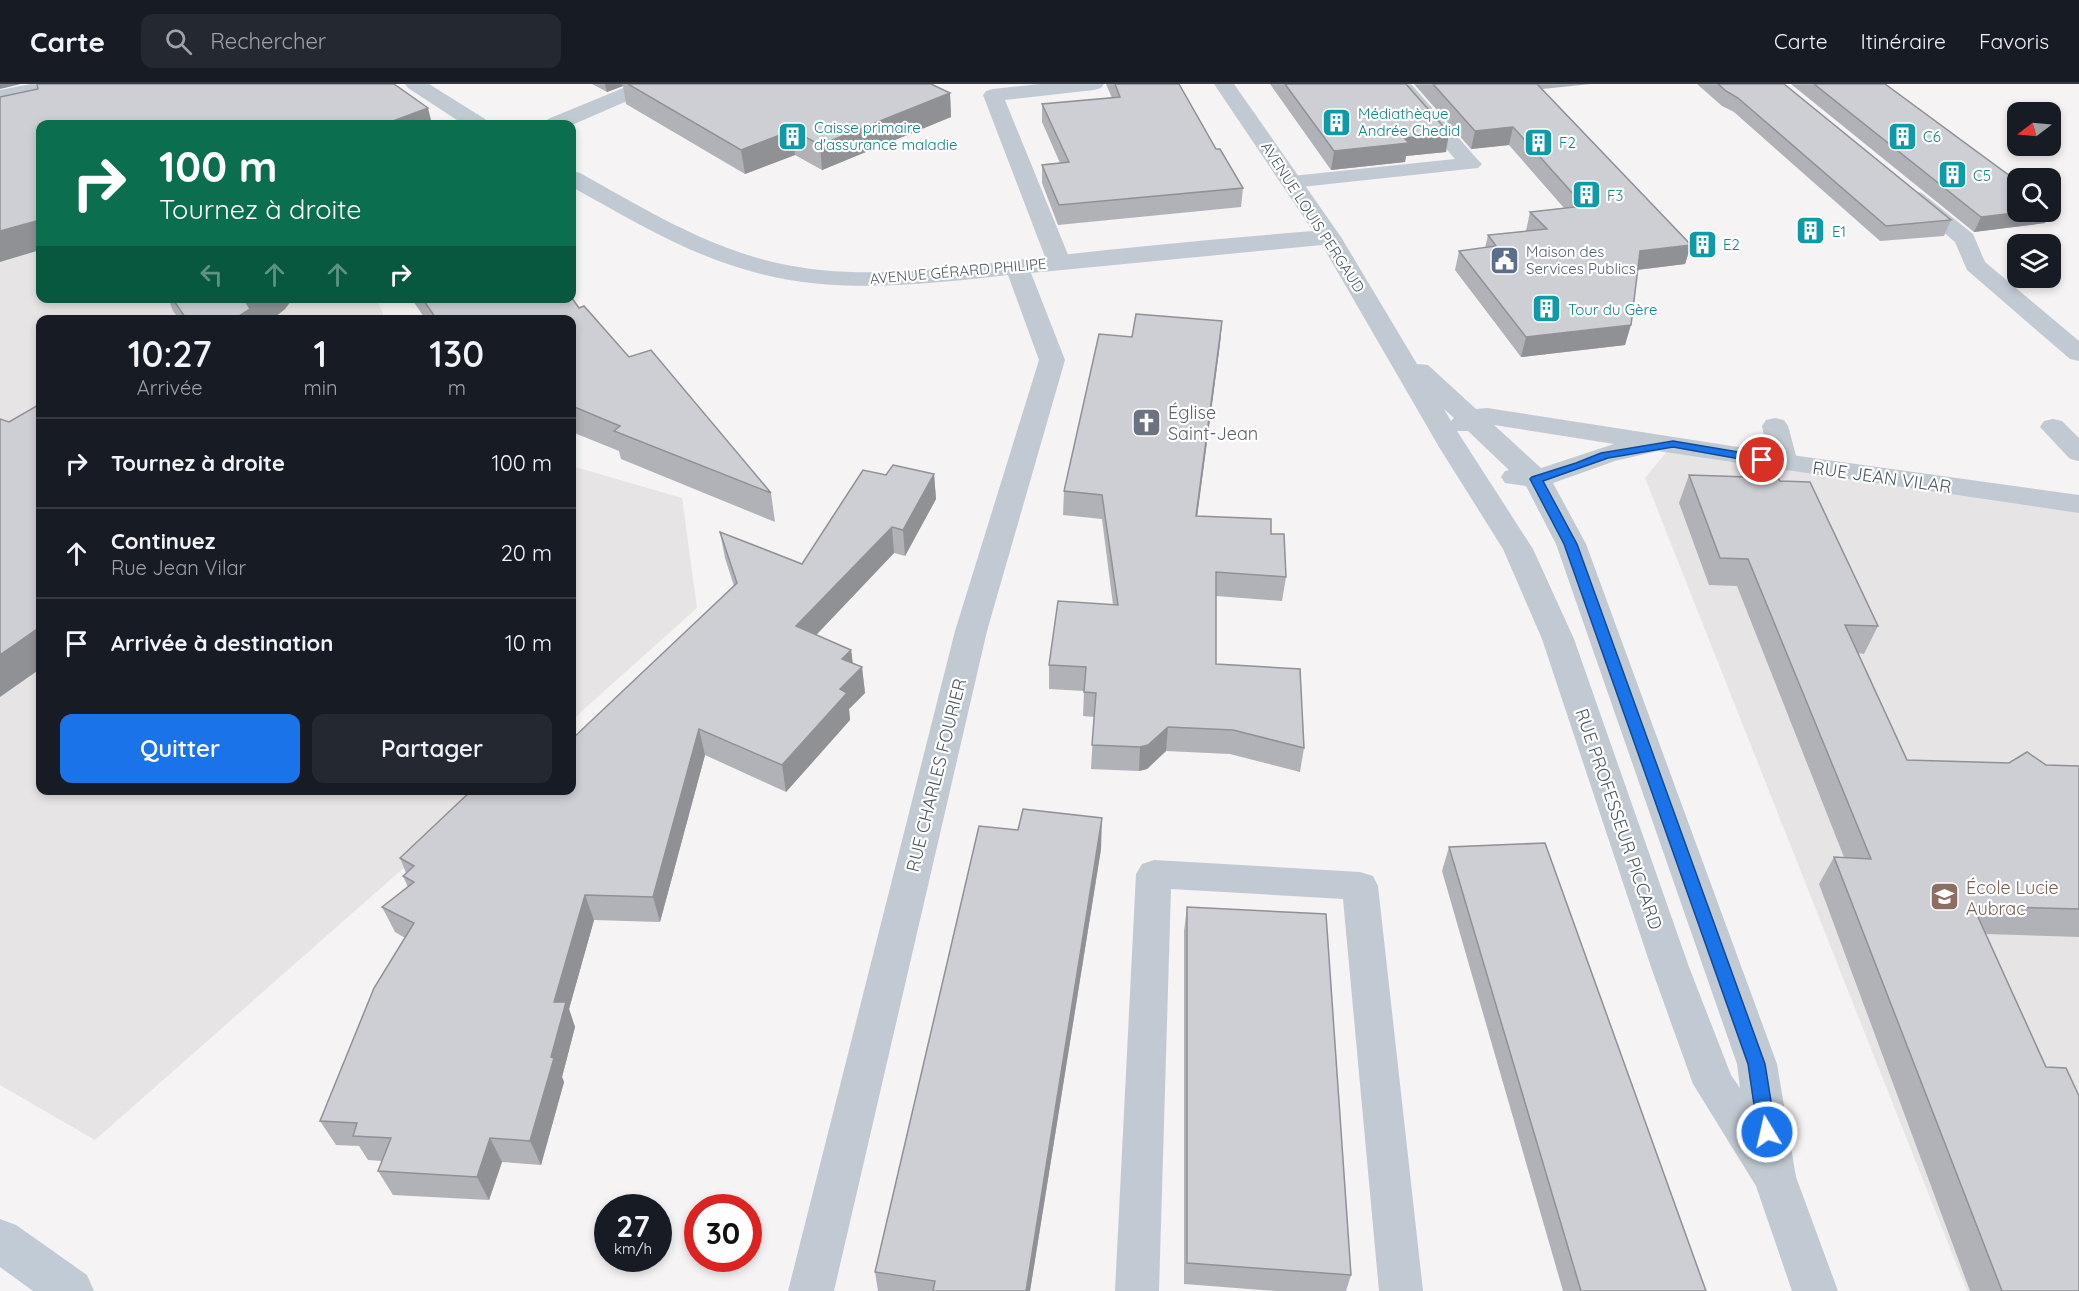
<!DOCTYPE html>
<html lang="fr">
<meta charset="utf-8">
<style>
body{margin:0;font-family:Quicksand,sans-serif;background:#242831;color:#f1f3f6;height:100vh;display:flex;flex-direction:column;font-size:22px;white-space:nowrap}
*{box-sizing:border-box;margin:0}
p{font-size:20px;color:#9ea1a6}
.icon{flex:none;width:33px;height:33px;fill:none;stroke:currentColor;stroke-width:2;stroke-linecap:round;stroke-linejoin:round}
.map{position:relative;flex:1;overflow:hidden}
.details{position:absolute;left:36px;top:231px;width:540px;height:480px;display:flex;flex-direction:column;background:#171b24;border-radius:12px;box-shadow:0 3px 9px #0003}
.details>*{flex:none}
.banner{position:absolute;left:36px;top:36px;width:540px;height:183px;border-radius:12px;box-shadow:0 3px 9px #0003;background:#0b6e4f;color:#fff;overflow:hidden}
.needle{width:39px;rotate:254deg}
.controls{position:absolute;left:2007px;top:18px;display:grid;gap:12px}
.controls a{display:grid;place-items:center;width:54px;height:54px;border-radius:12px;background:#171b24;box-shadow:0 3px 9px #0003;font-size:30px}
.speed{position:absolute;left:594px;top:1110px;display:flex;gap:12px;font-size:30px;font-weight:700;text-align:center}
.speed>*{display:grid;place-content:center;width:78px;height:78px;border-radius:50%;background:#171b24;box-shadow:0 3px 9px #0003;line-height:1}
.speed small{font-size:15px;font-weight:400}
.speed .limit{border:9px solid #d22;background:#fff;color:#111}
.pin{position:absolute;display:grid;place-items:center;width:51px;height:51px;color:#fff;margin:-26px;border:3px solid #fff;border-radius:50%;box-shadow:0 2px 6px #0007}
.me{position:absolute;width:66px;margin:-33px;rotate:351deg;stroke-linejoin:round;filter:drop-shadow(0 0 4px #0008)}
.turn{display:flex;align-items:center;gap:21px;height:126px;padding:0 24px;font-size:27px}
.turn .icon{width:78px;height:78px;stroke-width:2.5}
.turn b{display:block;font-size:42px;line-height:51px}
.lanes{display:flex;align-items:center;height:57px;padding:0 24px;background:#0003;justify-content:center;gap:30px;direction:ltr}
.lanes .off{opacity:.35}
.eta{display:flex;justify-content:space-evenly;align-items:center;height:102px;text-align:center}
.eta b{font-size:36px;font-weight:600;line-height:42px}
.button{display:flex;gap:12px;margin-top:auto;padding:12px 24px}
.button a{flex:1;height:69px;border-radius:12px;background:#1a73e8;color:#fff;font-size:24px;font-weight:600;line-height:69px;text-align:center}
.button a+a{background:#242831;color:#f1f3f6}
ul{padding:0;list-style:none}
li{display:flex;align-items:center;gap:18px;height:90px;padding:0 24px;border-top:2px solid #363941}
li div{flex:1}
li b{display:block;font-size:22px}
li em{font-style:normal}
header{display:flex;align-items:center;gap:36px;box-sizing:border-box;height:84px;padding:0 30px;background:#171b24;border-bottom:2px solid #363941}
header strong{font-size:28px}
nav{display:flex;gap:33px;margin-inline-start:auto;font-size:21px}
.search{width:420px;height:54px;background:#242831;display:flex;align-items:center;gap:15px;box-sizing:border-box;padding:0 21px;border-radius:12px;color:#9ea1a6;font-size:22px}
.map>svg:first-child{display:block}
.education{fill:#e6e4e5}
.lines{fill:none;stroke-linecap:round;stroke-linejoin:round}
.lane{fill:#c1cad2;fill-rule:evenodd}
.street{fill:#c1cad2;fill-rule:evenodd}
.secondary{fill:#c1cbd6;fill-rule:evenodd}
.wall{fill:#b0b2b7}
.shaded-wall{fill:#909195}
.building{fill:#cdcfd5;stroke:#909195;stroke-width:1.5}
.route{fill:#1a73e8;stroke:#114b97;stroke-width:1.5}
.labels{text-anchor:middle;dominant-baseline:central;stroke-width:4.5;stroke-linejoin:round;paint-order:stroke}
.far-culture-label{font-size:15px;fill:#0d838f;stroke:#fff;text-anchor:start}
.far-street-label{font-size:15px;fill:#4a5661;stroke:#fff}
.far-service-label{font-size:15px;fill:#4e5e75;stroke:#fff;text-anchor:start}
.worship-label{font-size:18px;fill:#5b616d;stroke:#fff;text-anchor:start}
.street-label{font-size:18px;fill:#4a5661;stroke:#fff}
.education-label{font-size:18px;fill:#785e54;stroke:#fff;text-anchor:start}
</style>
<header>
<strong>Carte</strong>
<div class="search"><svg class="icon" aria-label="search" viewBox="0 0 24 24"><circle cx="10" cy="10" r="6"/><path d="M15 15l6 6"/></svg>Rechercher</div>
<nav><a>Carte</a><a>Itinéraire</a><a>Favoris</a></nav>
</header>
<div class="map">
<svg width="2079" height="1207" viewBox="0 0 2079 1207">
<rect width="100%" height="100%" fill="#f5f3f3"/>
<!-- education -->
<g class="education">
<path d="M0,66L40,68V214L377,215L385,235L40,236V706L491,707L95,1056L0,1001Z"/>
<path d="M1673,360L2079,420V1207H1967L1645,394Z"/>
<path d="M572,382L682,414L697,524L572,636Z"/>
</g>
<g class="lines">
<!-- lane -->
<g class="lane">
<path d="M30,0H69L66,4L0,18V6Z"/>
<path d="M1040,0H1104L1101,4L1094,6L1005,16L1071,178L1067,183L1059,185L1051,183L1047,178L983,11L986,7L993,5Z"/>
<path d="M1390,0H1411L1478,76L1482,80L1478,84L1292,104L1284,103L1281,98L1284,93L1292,92L1455,75Z"/>
<path d="M1914,107L1922,109L1973,150L1985,178L2079,257V277L2070,275L1967,186L1955,158L1903,114L1906,109Z"/>
<path d="M1775,334L1784,336L1788,342L1798,379L1794,385L1784,387L1774,385L1770,379L1762,342L1766,336Z"/>
<path d="M2053,335L2062,337L2079,354V377L2070,375L2040,343L2044,337Z"/>
<path d="M1154,776L1360,788L1373,792L1378,802L1423,1207H1379L1343,815L1171,805L1159,1207H1115L1136,790L1142,780Z"/>
</g>
<!-- street -->
<g class="street">
<path d="M405,0H429L485,35L488,40H463L408,4Z"/>
<path d="M633,0H660L657,4L572,41L545,40L548,35Z"/>
<path d="M1214,0H1234L1341,153L1417,280L1428,281L1476,325L1487,324L1784,370L2079,411V429L1658,367L1615,377L1553,399L1586,460L1777,980L1796,1093L1838,1207H1792L1756,1102L1693,1000L1651,883L1542,555L1503,465L1439,363L1322,161L1031,189L1065,276L987,547L834,1207H788L955,547L1039,276L1008,191C919,201 827,212 740,184C680,166 626,133 572,103V87L580,89C643,124 706,163 777,179C866,199 963,182 1052,172C1139,162 1226,154 1313,147ZM1444,325L1454,334L1451,337ZM1494,341L1614,360L1541,384ZM1457,347H1468L1509,386L1505,387L1501,393L1505,399L1526,402L1556,460L1737,980L1740,1004L1731,991L1689,883L1574,555L1533,465Z"/>
</g>
<!-- secondary -->
<path class="secondary" d="M0,1135L16,1141L87,1191L94,1207H33L0,1183Z"/>
</g>
<!-- wall -->
<g class="wall">
<path d="M592,0H931L950,9L951,33L822,86L795,71L745,90L626,20L623,2L607,8Z"/>
<path d="M1106,0H1179L1216,65L1243,104L1241,123L1058,141L1042,99V81L1060,79L1042,38V20L1112,14Z"/>
<path d="M1270,0H1406L1446,68L1406,72L1405,78L1331,86Z"/>
<path d="M1414,0H1591L1542,5L1691,161L1685,180L1638,186L1625,261L1521,273L1455,186L1459,167L1485,164L1488,151L1526,147L1530,128L1564,124L1509,61L1471,65Z"/>
<path d="M1697,0H1784L1951,136L1944,152L1880,157L1734,28L1722,22Z"/>
<path d="M1791,0H1885L2018,128H2050L2045,139L1974,148Z"/>
<path d="M168,214H293L285,225L271,236H180L173,227Z"/>
<path d="M411,214H572L579,224L629,273L771,409L775,438L621,375L619,367L572,348V236H426Z"/>
<path d="M1222,237L1220,260L1197,432L1271,450L1286,493L1282,517L1216,512V580L1304,664L1300,688L1230,670L1166,667L1147,685L1139,687L1091,685L1094,633L1083,632L1084,607L1049,605V581L1113,521L1102,435L1063,431L1064,407L1132,253Z"/>
<path d="M934,390L936,415L905,472L894,469L816,551L851,566L853,579L862,583L865,609L849,625L850,636L786,708L705,671L660,838L594,836L569,925L575,943L562,993L564,998L541,1081L502,1078L489,1116L393,1111L378,1087L382,1077L368,1076L359,1062L336,1061L320,1037L405,854L395,848L382,823L408,803L403,792L406,789L400,774L515,709L734,502L725,474L720,448L802,480L886,391Z"/>
<path d="M1689,391L1878,542L1864,570L1858,569L1907,676L2079,682V853L1985,850L2079,1207H1970L1819,800L1834,773H1844L1737,502L1709,501L1679,419Z"/>
<path d="M1449,763L1706,1207H1563L1442,787Z"/>
<path d="M1101,765L1030,1207H878L875,1188Z"/>
<path d="M1187,823L1351,1191L1346,1207H1275L1184,1200V847Z"/>
</g>
<!-- shaded-wall -->
<g class="shaded-wall">
<path d="M0,0H21L0,5Z"/>
<path d="M605,0H622L623,2L607,8Z"/>
<path d="M950,9L951,33L822,86L820,61Z"/>
<path d="M428,24L432,40H385Z"/>
<path d="M1513,43L1509,61L1471,65L1475,47Z"/>
<path d="M793,46L795,71L745,90L741,66Z"/>
<path d="M1449,49L1446,68L1406,72L1405,78L1331,86L1334,67L1404,54Z"/>
<path d="M2023,128H2050L2045,139L1974,148L1981,133Z"/>
<path d="M40,136V166L0,178V147Z"/>
<path d="M1691,161L1685,180L1635,186L1640,167Z"/>
<path d="M251,214H293L285,225L271,236H233L246,218Z"/>
<path d="M1222,237L1220,260L1194,456L1196,432Z"/>
<path d="M1631,241L1625,261L1521,273L1526,253Z"/>
<path d="M934,390L936,415L905,472L903,446Z"/>
<path d="M892,443L894,469L800,568L796,542Z"/>
<path d="M40,543V585L0,613V571Z"/>
<path d="M851,566L854,591L862,583L865,609L849,625L850,636L786,708L782,681L840,605L842,575Z"/>
<path d="M1168,643L1166,667L1147,685L1139,687L1140,663Z"/>
<path d="M699,645L705,671L660,838L653,813Z"/>
<path d="M1102,734L1101,765L1030,1207H1026Z"/>
<path d="M585,811L594,836L569,925L575,943L562,993L564,998L541,1081L530,1057L551,973L554,918Z"/>
<path d="M490,1054L502,1078L489,1116L477,1093Z"/>
</g>
<!-- building -->
<g class="building">
<path d="M37,0H394L428,24L385,40H40V136L0,147V13L38,5Z"/>
<path d="M628,0H931L950,9L820,61L793,46L741,66Z"/>
<path d="M1115,0H1179L1216,65H1220L1243,104L1059,121L1042,81L1069,78L1042,20L1120,13Z"/>
<path d="M1285,0H1406L1449,49L1404,54L1409,59L1334,67Z"/>
<path d="M1433,0H1537L1691,161L1640,167L1631,241L1526,253L1459,167L1496,162L1488,151L1547,145L1530,128L1584,122L1513,43L1475,47Z"/>
<path d="M1718,0H1784L1951,136L1886,142L1738,14L1726,7Z"/>
<path d="M1814,0H1885L2018,98V128H2023L1981,133Z"/>
<path d="M172,214H251L246,218L250,225L233,236H187Z"/>
<path d="M422,214H572L579,224L584,222L629,273L651,266L771,409L614,347L620,342L572,322V236H437Z"/>
<path d="M1136,230L1222,237L1196,432L1271,435V450H1284L1286,493L1216,488V580L1300,585L1304,664L1233,646L1168,643L1148,661L1140,663L1092,661L1096,609L1084,608L1086,583L1049,581L1058,517L1118,521L1102,411L1064,407L1099,250L1132,253Z"/>
<path d="M40,320V543L0,571V335L9,338Z"/>
<path d="M893,381L934,390L903,446L892,443L796,542L851,566L842,575L862,583L840,605L847,609L782,681L699,645L653,813L585,811L554,918H566L551,973L554,974L530,1057L490,1054L477,1093L378,1087L391,1054L353,1052L357,1039L320,1037L374,904L414,839L382,823L414,798L403,792L414,782L400,774L472,706H510L515,709L517,706H572V655L737,499L720,448L802,480L863,386L886,391Z"/>
<path d="M1689,391L1778,394L1780,397L1810,398L1878,542L1845,541L1907,676L2009,679L2027,668L2046,681L2079,682V825L1973,822L2046,983L2066,984L2079,1012V1207H2002L1834,773L1871,775L1748,475L1720,474Z"/>
<path d="M1023,725L1102,734L1026,1207H933L935,1197L875,1188L979,742L1018,746Z"/>
<path d="M1545,759L1706,1207H1581L1449,763Z"/>
<path d="M1187,823L1326,830L1351,1191L1187,1179Z"/>
</g>
<!-- route -->
<path class="route" d="M1673,357L1762,372L1768,376L1762,379L1673,363L1608,374L1543,397L1577,460L1765,980L1776,1048L1773,1053L1767,1056L1761,1053L1758,1048L1748,980L1564,460L1530,395L1532,393L1576,379L1601,369Z"/>
<!-- icons -->
<defs>
<symbol id="building-square" viewBox="-11 -11 22 22"><rect x="-9" y="-9" width="18" height="18" rx="4" fill="#0f9aa8" stroke="#fff"/><path d="M-4-6H4V6H1V3H-1V6H-4ZM-2.5-4.3h1.7v1.8h-1.7ZM.8-4.3h1.7v1.8H.8ZM-2.5-1h1.7V.8h-1.7ZM.8-1h1.7V.8H.8Z" fill="#fff"/></symbol>
<symbol id="civic-square" viewBox="-11 -11 22 22"><rect x="-9" y="-9" width="18" height="18" rx="4" fill="#5c6f8a" stroke="#fff"/><path d="M-.6-6.5H3V-4.5H.6V-3L4-1V1h2V6H-6V1h2V-1L-.6-3ZM-1.2 2.5V6h2.4V2.5Z" fill="#fff"/></symbol>
<symbol id="church-square" viewBox="-11 -11 22 22"><rect x="-9" y="-9" width="18" height="18" rx="4" fill="#6b7280" stroke="#fff"/><path d="M-1.2-6h2.4v3.5h3.3v2.4h-3.3V6h-2.4V-.1h-3.3v-2.4h3.3Z" fill="#fff"/></symbol>
<symbol id="school-square" viewBox="-11 -11 22 22"><rect x="-9" y="-9" width="18" height="18" rx="4" fill="#8d6e63" stroke="#fff"/><path d="M0-5L7-2L0 1L-7-2ZM-4 1L0 2.5L4 1V4Q0 6-4 4Z" fill="#fff"/></symbol>
</defs>
<g fill-rule="evenodd">
<use href="#building-square" x="1320" y="22" width="33" height="33"/>
<use href="#building-square" x="776" y="36" width="33" height="33"/>
<use href="#building-square" x="1886" y="36" width="33" height="33"/>
<use href="#building-square" x="1522" y="42" width="33" height="33"/>
<use href="#building-square" x="1936" y="74" width="33" height="33"/>
<use href="#building-square" x="1570" y="94" width="33" height="33"/>
<use href="#building-square" x="1794" y="130" width="33" height="33"/>
<use href="#building-square" x="1686" y="144" width="33" height="33"/>
<use href="#civic-square" x="1488" y="160" width="33" height="33"/>
<use href="#building-square" x="1530" y="208" width="33" height="33"/>
<use href="#church-square" x="1130" y="322" width="33" height="33"/>
<use href="#school-square" x="1928" y="796" width="33" height="33"/>
</g>
<g class="labels">
<!-- far-culture labels -->
<g class="far-culture-label">
<text x="1358" y="29">Médiathèque<tspan x="1358" dy="17">Andrée Chedid</tspan></text>
<text x="814" y="43">Caisse primaire<tspan x="814" dy="17">d'assurance maladie</tspan></text>
<text x="1923" y="52">C6</text>
<text x="1559" y="58">F2</text>
<text x="1973" y="91">C5</text>
<text x="1607" y="111">F3</text>
<text x="1832" y="147">E1</text>
<text x="1723" y="160">E2</text>
<text x="1568" y="225">Tour du Gère</text>
</g>
<!-- far-street labels -->
<g class="far-street-label">
<text transform="translate(1313 133) rotate(57)">AVENUE LOUIS PERGAUD</text>
<text transform="translate(958 187) rotate(-5)">AVENUE GÉRARD PHILIPE</text>
</g>
<!-- far-service labels -->
<g class="far-service-label">
<text x="1526" y="167">Maison des<tspan x="1526" dy="17">Services Publics</tspan></text>
</g>
<!-- worship labels -->
<g class="worship-label">
<text x="1168" y="328">Église<tspan x="1168" dy="21">Saint-Jean</tspan></text>
</g>
<!-- street labels -->
<g class="street-label">
<text transform="translate(1882 393) rotate(8)">RUE JEAN VILAR</text>
<text transform="translate(936 691) rotate(-76)">RUE CHARLES FOURIER</text>
<text transform="translate(1619 735) rotate(71)">RUE PROFESSEUR PICCARD</text>
</g>
<!-- education labels -->
<g class="education-label">
<text x="1966" y="803">École Lucie<tspan x="1966" dy="21">Aubrac</tspan></text>
</g>
</g>
</svg>
<div class="controls">
<a><svg class="needle" viewBox="-14 -14 28 28"><path d="M0-13l5 13h-10z" fill="#e53935"/><path d="M0 13l5-13h-10z" fill="#9ea1a6"/></svg></a>
<a><svg class="icon" aria-label="search" viewBox="0 0 24 24"><circle cx="10" cy="10" r="6"/><path d="M15 15l6 6"/></svg></a>
<a><svg class="icon" aria-label="layers" viewBox="0 0 24 24"><path d="M12 4l9 5-9 5-9-5zM3 14l9 5 9-5"/></svg></a>
</div>
<div class="speed"><div>27<small>km/h</small></div><div class="limit">30</div></div>
<div class="pin" style="left:1762px;top:376px;background:#d93025"><svg class="icon" aria-label="arrive" viewBox="0 0 24 24"><path d="M6 21V4h12l-3 4 3 4H6"/></svg></div>
<svg class="me" style="left:1767px;top:1048px" viewBox="-20 -20 40 40"><circle r="17" fill="#1a73e8" stroke="#fff" stroke-width="3"/><path d="M0-11L8 9 0 5-8 9z" fill="#fff"/></svg>
<div class="banner">
<div class="turn"><svg class="icon" aria-label="right" viewBox="0 0 24 24"><path d="M7 20v-9h11M14 6l5 5-5 5"/></svg><div><b>100 m</b>Tournez à droite</div></div>
<div class="lanes"><svg class="icon off" aria-label="left" viewBox="0 0 24 24"><path d="M17 20v-9H6M10 6l-5 5 5 5"/></svg><svg class="icon off" aria-label="ahead" viewBox="0 0 24 24"><path d="M12 20V5M6 11l6-6 6 6"/></svg><svg class="icon off" aria-label="ahead" viewBox="0 0 24 24"><path d="M12 20V5M6 11l6-6 6 6"/></svg><svg class="icon" aria-label="right" viewBox="0 0 24 24"><path d="M7 20v-9h11M14 6l5 5-5 5"/></svg></div>
</div>
<section class="details">
<div class="eta">
<div><b>10:27</b><p>Arrivée</p></div>
<div><b>1</b><p>min</p></div>
<div><b>130</b><p>m</p></div>
</div>
<ul>
<li><svg class="icon" aria-label="right" viewBox="0 0 24 24"><path d="M7 20v-9h11M14 6l5 5-5 5"/></svg><div><b>Tournez à droite</b></div><em>100 m</em></li>
<li><svg class="icon" aria-label="ahead" viewBox="0 0 24 24"><path d="M12 20V5M6 11l6-6 6 6"/></svg><div><b>Continuez</b><p>Rue Jean Vilar</p></div><em>20 m</em></li>
<li><svg class="icon" aria-label="arrive" viewBox="0 0 24 24"><path d="M6 21V4h12l-3 4 3 4H6"/></svg><div><b>Arrivée à destination</b></div><em>10 m</em></li>
</ul>
<div class="button"><a>Quitter</a><a>Partager</a></div>
</section>
</div>
